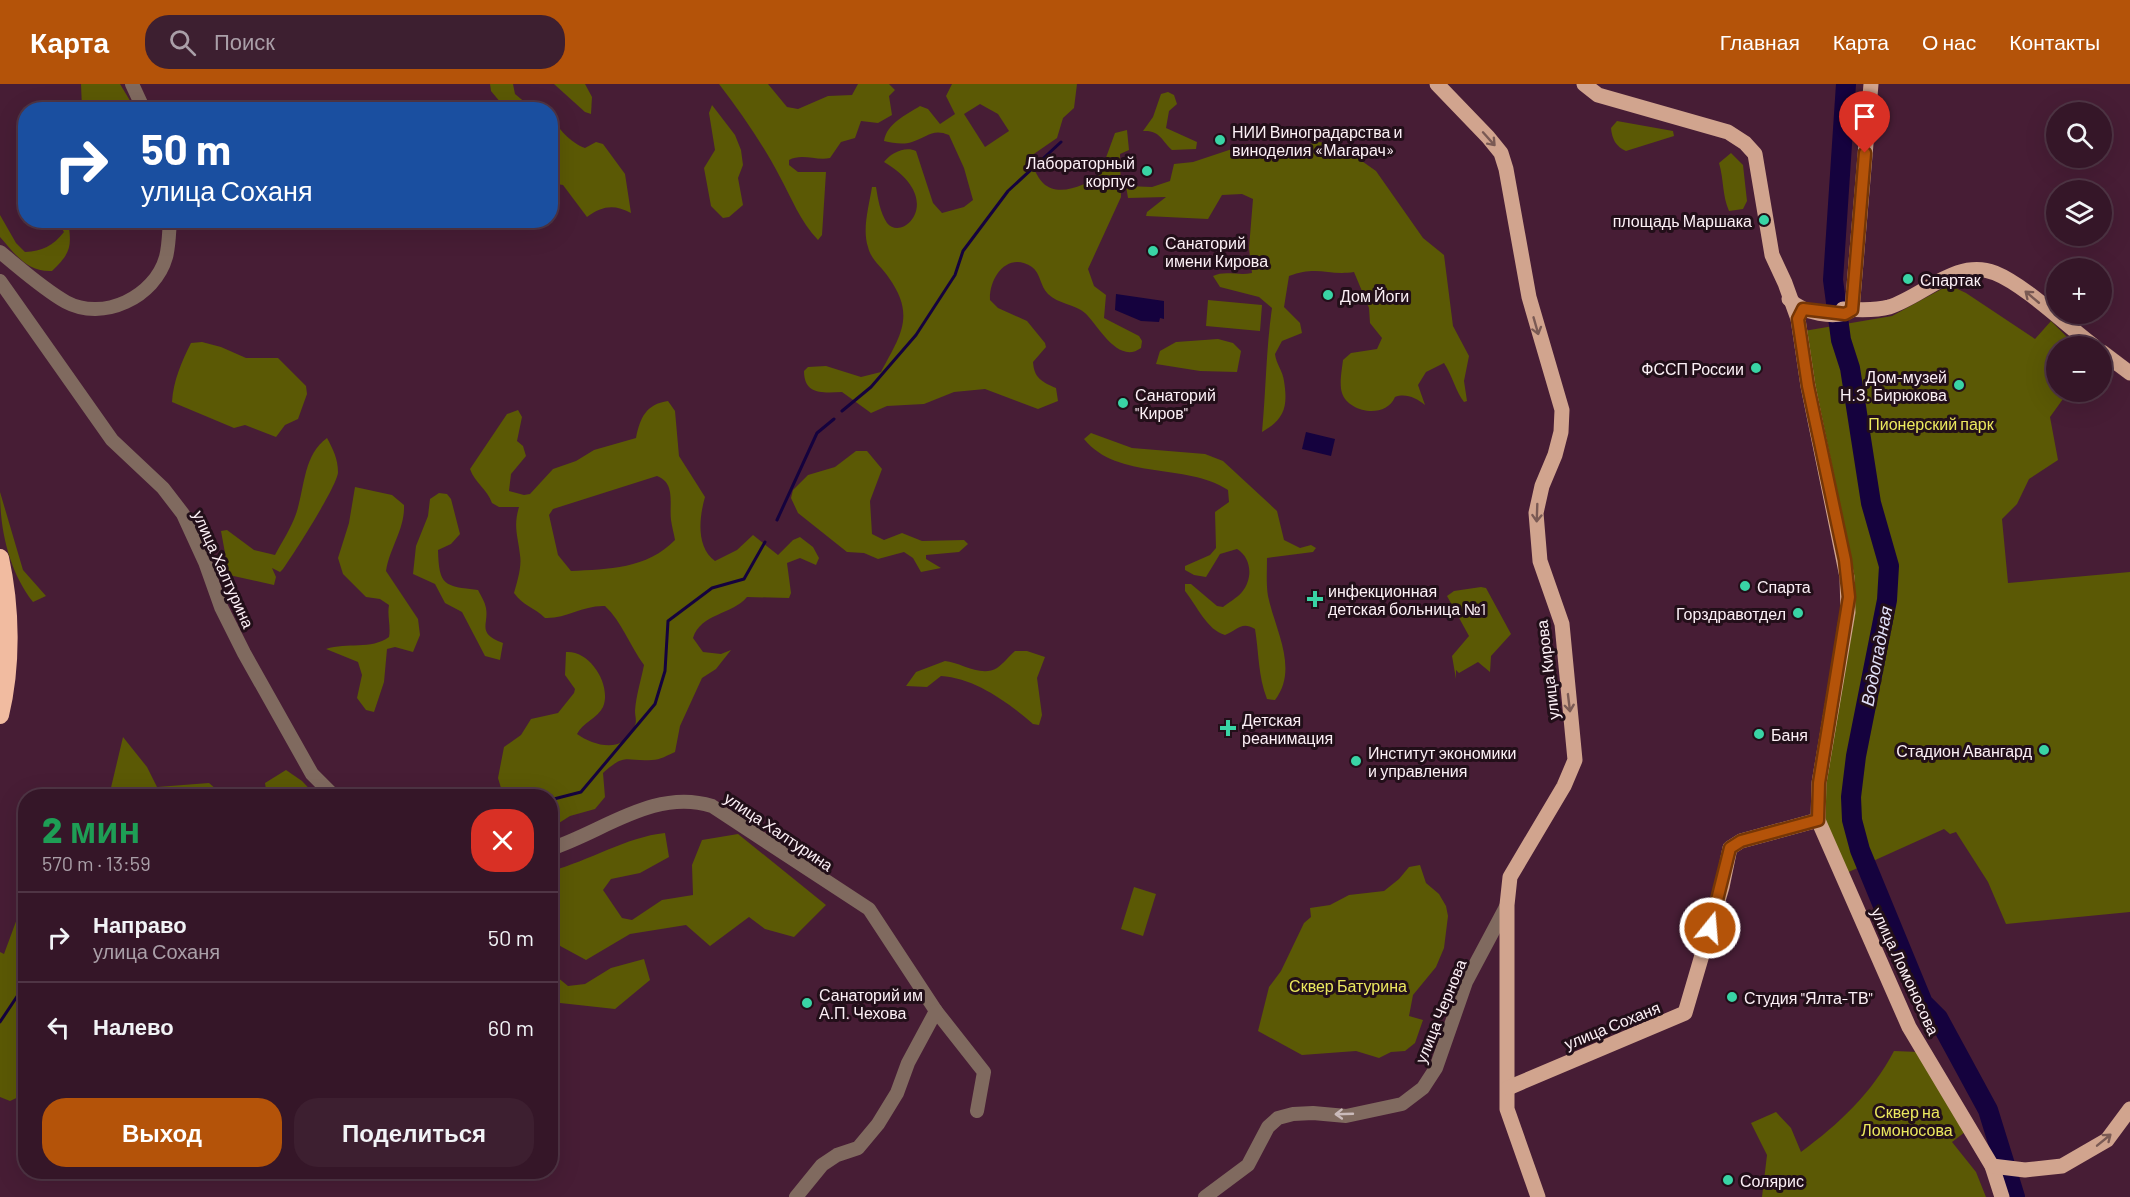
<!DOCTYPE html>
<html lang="ru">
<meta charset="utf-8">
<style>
body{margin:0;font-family:Barlow,sans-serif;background:#3d1f30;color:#f1f3f6;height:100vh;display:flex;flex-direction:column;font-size:22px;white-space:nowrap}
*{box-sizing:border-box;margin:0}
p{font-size:20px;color:#aa9fa8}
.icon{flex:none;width:33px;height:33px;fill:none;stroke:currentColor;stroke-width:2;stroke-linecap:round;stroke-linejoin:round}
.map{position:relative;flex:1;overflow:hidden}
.sheet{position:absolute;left:18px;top:705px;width:540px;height:390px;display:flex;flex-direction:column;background:#351628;border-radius:24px;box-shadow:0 6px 24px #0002,0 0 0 2px #4f3545}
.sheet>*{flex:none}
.hud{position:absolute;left:18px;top:18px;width:540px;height:126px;border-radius:24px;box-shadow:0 6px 24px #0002,0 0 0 2px #4f3545;background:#1a4fa0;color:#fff;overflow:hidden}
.buttons{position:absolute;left:2046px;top:18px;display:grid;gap:12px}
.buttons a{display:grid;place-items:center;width:66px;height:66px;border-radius:50%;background:#351628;box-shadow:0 6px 24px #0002,0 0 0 2px #4f3545;font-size:30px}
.pin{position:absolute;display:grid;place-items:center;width:51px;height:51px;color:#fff;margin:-62px -26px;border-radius:50% 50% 50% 0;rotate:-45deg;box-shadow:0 0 6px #0007}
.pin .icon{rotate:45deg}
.me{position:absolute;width:66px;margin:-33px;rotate:17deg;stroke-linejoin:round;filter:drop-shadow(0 0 4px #0008)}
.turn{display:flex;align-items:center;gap:21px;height:126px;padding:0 24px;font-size:27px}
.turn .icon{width:78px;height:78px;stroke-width:2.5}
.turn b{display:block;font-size:42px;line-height:51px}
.round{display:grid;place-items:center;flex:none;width:63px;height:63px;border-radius:24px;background:#3d1f30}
.overview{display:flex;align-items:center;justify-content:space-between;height:102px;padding:0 24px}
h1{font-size:36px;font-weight:800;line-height:45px;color:#1e9e55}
.action{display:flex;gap:12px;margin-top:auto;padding:12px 24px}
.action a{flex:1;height:69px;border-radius:24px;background:#b45309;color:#fff;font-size:24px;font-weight:800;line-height:69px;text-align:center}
.action a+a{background:#3d1f30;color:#f1f3f6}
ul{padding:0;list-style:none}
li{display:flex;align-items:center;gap:18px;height:90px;padding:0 24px;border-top:2px solid #4f3545}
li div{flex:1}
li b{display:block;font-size:22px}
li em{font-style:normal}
header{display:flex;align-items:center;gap:36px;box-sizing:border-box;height:84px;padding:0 30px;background:#b45309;color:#fff}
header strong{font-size:28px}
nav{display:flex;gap:33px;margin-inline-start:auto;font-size:21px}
.search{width:420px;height:54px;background:#3d1f30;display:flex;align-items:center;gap:15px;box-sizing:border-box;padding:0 21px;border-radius:24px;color:#aa9fa8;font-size:22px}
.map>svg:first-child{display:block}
.green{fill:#5b5905;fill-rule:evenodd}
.water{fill:#15023e}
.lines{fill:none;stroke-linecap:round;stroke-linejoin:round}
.stream{stroke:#15023e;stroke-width:3}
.river{stroke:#15023e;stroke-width:20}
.minor{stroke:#806a5f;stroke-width:14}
.major{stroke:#d1a48e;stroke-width:15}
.highway{stroke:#f1bba0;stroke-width:18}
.oneway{stroke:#7a5a54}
.oneway2{stroke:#cababa}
.route-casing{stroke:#753606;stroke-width:15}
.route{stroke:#b45309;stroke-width:10}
.poi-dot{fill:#39d4a5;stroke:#220f19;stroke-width:2}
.labels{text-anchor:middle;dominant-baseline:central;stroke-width:6;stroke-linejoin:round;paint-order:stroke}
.poi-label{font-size:16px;fill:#fcf0f6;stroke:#220f19;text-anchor:start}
.park-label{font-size:16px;fill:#ece95e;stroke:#220f19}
.street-label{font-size:16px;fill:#fcf0f6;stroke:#220f19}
.water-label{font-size:18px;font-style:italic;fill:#e1e0f8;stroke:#220f19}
</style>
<header>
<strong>Карта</strong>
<div class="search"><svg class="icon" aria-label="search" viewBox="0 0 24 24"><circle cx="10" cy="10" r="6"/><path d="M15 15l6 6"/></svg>Поиск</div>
<nav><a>Главная</a><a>Карта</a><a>О нас</a><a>Контакты</a></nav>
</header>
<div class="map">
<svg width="2130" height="1113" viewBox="0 0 2130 1113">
<rect width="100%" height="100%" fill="#471d35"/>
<!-- green -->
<g class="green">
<path d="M81,0H120L135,25H82Z"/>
<path d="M490,0H513L515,10L533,25H506L491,7Z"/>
<path d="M554,0H585L592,13L591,30L585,28Z"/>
<path d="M719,0H768L787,23L798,25L828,12L852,11L858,0H889L895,6L889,12L892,31L878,39L861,37L855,54L841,58L830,74C816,77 802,69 789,76V81L798,88H826L822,151L818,156C800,137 792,115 780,93C763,60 741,29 719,0Z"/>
<path d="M952,0H1077L1074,24L1063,34L1057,54L1028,74C1033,82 1037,93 1043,99C1058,114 1087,101 1100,90L1115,49L1127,46L1129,66L1120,70L1121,113L1088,185L1094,202L1106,211L1104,234L1139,252L1142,257L1141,264C1118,281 1098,241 1085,229C1075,220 1058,220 1048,210C1040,202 1041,190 1032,183C1008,167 989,193 990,216L998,224L1027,237L1045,259L1046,263L1033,278C1034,294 1042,298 1056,304L1058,317L1038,325L985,305L954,308L924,320L887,322L871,329L842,308C823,309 804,311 804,287L808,283L826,282L861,293L881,288C900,252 916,232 889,194C882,183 871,176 868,163C862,145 869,122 872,103H876C878,115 880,128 887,139C903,159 947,115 884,78C891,69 905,62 916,67L933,119L942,129L964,123L973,116L964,84L949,51C933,44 927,53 912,58C903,61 893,59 884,57C887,39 906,31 920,22L928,25L940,40L955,30L946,12ZM980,20L998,30L1009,47L985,63L964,30Z"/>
<path d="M1168,8L1174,11L1177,20L1169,27L1166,44L1197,58L1196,65L1172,66C1161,56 1160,46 1143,47L1153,33L1161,10Z"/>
<path d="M712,21L735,51L741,66L743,81L738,94L743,121L729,133L723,134L711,122L704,84L715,66L709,29Z"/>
<path d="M551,31C557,44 571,59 585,64L596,58L603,60L625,90L631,129C614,120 602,122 587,133L563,101L551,99L555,75L551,72Z"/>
<path d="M1617,37L1673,47L1674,52L1626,67C1616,63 1612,55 1611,44Z"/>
<path d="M1319,58L1347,62L1359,75L1376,87L1423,154L1444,171L1453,242L1469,272L1464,297L1467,317L1464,318C1456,308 1452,291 1444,279L1426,288L1418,301L1425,321C1416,314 1406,309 1395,313C1385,336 1348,328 1342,309C1339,300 1342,285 1343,276L1351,269L1377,265L1382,254L1370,239L1369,224L1354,188C1328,192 1318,181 1289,192L1284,223L1300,239L1302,249L1282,257L1275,270C1276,280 1283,287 1284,297C1288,322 1285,335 1262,348C1266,307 1266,265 1272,224L1259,213L1220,203L1213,192C1225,186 1238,192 1252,189L1249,164L1253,115L1242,110L1222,111L1208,135L1146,132L1147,128L1166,113L1128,114L1126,102L1152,103L1170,97L1174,80L1193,78L1247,60L1274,69L1300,67L1309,60Z"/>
<path d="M1731,69L1743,81L1747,117L1743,125L1729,127C1722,111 1724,96 1719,79Z"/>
<path d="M0,131L16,159L25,168C42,167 53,162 64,148L57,137H68C72,162 71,169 52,187C27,188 16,171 0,153Z"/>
<path d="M1949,201L1966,209L2035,255L2051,237L2076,262H2056V308H2068L2050,333L2058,376L2029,395L2017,420L2002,435L2008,499L2130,488V828L2006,840L1988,798L1956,748L1950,750L1944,745L1842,791L1818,736L1837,541L1844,515L1804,247L1892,232Z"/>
<path d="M1208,216L1262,221L1260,247L1206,242Z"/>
<path d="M1218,255L1233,259L1241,267L1237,288L1200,287L1156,280L1160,267L1176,258Z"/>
<path d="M202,258L221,263L246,274H278L306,302L307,310L298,335L285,341L276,353L245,341L234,344L172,318C173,297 182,277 191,259Z"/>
<path d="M668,317L675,327L679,372L705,413C699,434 696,463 715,477L737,466L753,451L778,471L793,456L800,453L813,463L819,474L816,481L800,474L787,479L791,509L789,514L747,513C732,531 701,529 693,554L703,568L721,570L731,566L716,585L702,594L680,642L675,668C668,671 660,676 652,676C626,678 626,668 603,689L605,713L595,725L570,732L551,744L550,712H464L501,704L498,694L504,663L521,651L531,635L558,629L574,609L575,605L565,591L566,568C590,566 612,601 603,623C598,634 582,639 577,650C595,663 626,670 635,641C637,637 635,632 635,627C636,612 641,596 644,581C630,562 622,538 605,522C583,521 566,535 545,534C534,523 523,522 514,509C517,498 522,483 520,471C518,452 513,443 519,423H499L492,419C487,405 475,399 470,385L507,330L518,326L522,333L517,357L523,362L526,372L511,390L509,407L524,411L530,410L553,385L576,377L594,366L636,354C640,334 646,320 668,317ZM657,392C676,399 669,420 671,436C672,443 674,450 675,456C647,485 608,485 571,487L558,471L549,431L553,425Z"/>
<path d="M1091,349L1132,364L1205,370L1223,377L1277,427L1284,456L1300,464L1311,461L1316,464L1313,468L1267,474C1267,486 1266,500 1268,512C1275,546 1299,585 1275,616L1267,615C1258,592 1259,569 1255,545C1241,537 1238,546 1225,551C1207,546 1197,522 1185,507V500H1191L1217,522L1223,523C1229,518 1237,514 1242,508C1253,495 1252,474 1237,465L1220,470L1206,493L1194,491L1185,486V482L1210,471L1216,464L1215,428L1229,418L1228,406C1186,378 1118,397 1084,355Z"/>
<path d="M327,354C333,365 338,375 338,388C338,401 293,471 283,485L280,488L272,484L276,493L274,501L229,491L221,447L227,446L254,466L275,471C282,458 291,444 296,430C305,404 303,371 327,354Z"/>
<path d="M856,367H867L882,385L870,417L872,450L884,456L902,449L922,457L964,456L968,460L959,468L926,471V475L941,484L921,488L913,474L904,468L878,475L864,469L847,468L798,429L791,414L793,406L808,391L835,383Z"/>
<path d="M355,403L392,411L404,421C405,445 390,463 386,487L418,535L420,551L413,568L395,563L387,565L384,598L374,628L366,626L357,614L362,591L358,578L326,565C347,558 371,566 389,553C391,542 387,532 389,521L380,515L366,513L343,490L338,474L349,439Z"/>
<path d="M0,408L23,486L46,512L33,518C9,487 0,447 0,408Z"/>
<path d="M439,409L447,410L451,415L460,450L451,460L438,466C439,502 444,502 478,506C481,512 485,518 486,524C489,541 476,549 503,559L500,576L485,572L462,528L445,519L435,500L413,490L416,462L428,432L430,415Z"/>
<path d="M1481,503L1486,504L1511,550L1491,572L1490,588L1478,578L1459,589L1456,586V595L1452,572L1469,552L1447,512L1454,507Z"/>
<path d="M1015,567H1027L1045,573L1037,594L1042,631L1039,641L1033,640C1009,619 975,594 941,592L927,603L906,602L916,588L945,577C960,578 981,594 997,584C1003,580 1009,572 1015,567Z"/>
<path d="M123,653L147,683L157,703L209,699L224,712H109Z"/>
<path d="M286,686L302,697L316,712H267L265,699Z"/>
<path d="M665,749L669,773L640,789L611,795L603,806L622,834L632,836L662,816L693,811L692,781L702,756L738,750L826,821L794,853L765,845L749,833L710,862L686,841L630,850L586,876L551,857V787C589,777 626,753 665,749Z"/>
<path d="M1420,781L1426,799L1439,810L1446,822L1448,832L1444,864L1436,883L1413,911L1409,932L1423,936L1415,959L1405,967L1391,968L1379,974L1356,967L1302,971L1258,947L1269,903L1281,887L1304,839L1311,833L1310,824L1330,821L1349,811L1384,807L1399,795L1409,783Z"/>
<path d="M1134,803L1156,810L1143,852L1121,845Z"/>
<path d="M25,813V1010L10,1017L0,1013V868L4,870Z"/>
<path d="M644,875L650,896L615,925L551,918V888L568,902L585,900L611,884Z"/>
<path d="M1894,967L1919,968L1965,1048L1952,1058L1976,1088L1986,1113H1762L1767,1071L1751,1039L1776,1028L1791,1044L1801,1068C1839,1040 1872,1009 1894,967Z"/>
</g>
<!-- water -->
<g class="water">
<path d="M1116,210L1164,217V235L1160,234L1159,238L1141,237L1115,226Z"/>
<path d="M1306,348L1335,355L1331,372L1302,365Z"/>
</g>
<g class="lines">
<!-- stream -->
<g class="stream">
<path d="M842,327L871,303L916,251L955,191L963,167L1008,107L1061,58"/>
<path d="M777,436L817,349L834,335"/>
<path d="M550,716L581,708L655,620L665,587L668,537L712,504L744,495L765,458"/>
<path d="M0,938L26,899"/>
</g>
<!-- river -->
<path class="river" d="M1846,0L1833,196L1841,256L1850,284L1871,419L1889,482L1887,516L1856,672L1851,713L1852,736L1860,766L1923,919L1938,934L1988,1026L2015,1113"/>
<!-- minor -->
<g class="minor">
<path d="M132,0L144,26"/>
<path d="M0,168C21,185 43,205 66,218C103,238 155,213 166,173C169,162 169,148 170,136"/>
<path d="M0,197L112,356L163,404L183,430L205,478L221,523L244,569L312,690L334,712"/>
<path d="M550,765C603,748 654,704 712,722L869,825L936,927"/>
<path d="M796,1113L822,1081L837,1071L858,1064L878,1040L897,1009L908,979L936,927L984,988L977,1027"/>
<path d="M1205,1113L1248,1081L1268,1043L1278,1034L1293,1030L1313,1029L1346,1032L1402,1020L1423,1004L1436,984L1466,898L1507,821"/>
</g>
<!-- major -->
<g class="major">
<path d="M1437,0L1488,53L1501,69L1506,85L1529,213L1562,326L1561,348L1555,371L1542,402L1536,429L1540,477L1562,540L1575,676L1564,702L1510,793L1507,821V1025L1538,1113"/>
<path d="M1584,0L1598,11L1728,48L1745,59L1755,70L1772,171L1785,199L1798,235L1808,302L1847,493L1848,528L1819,699L1818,736L1909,943L1992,1082L2002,1113"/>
<path d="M1789,215C1802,229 1836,236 1852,226L1871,0"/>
<path d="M1843,225C1857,226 1875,227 1889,223C1924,212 1956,174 1995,189C2025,201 2067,242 2094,262"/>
<path d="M2102,268L2130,289"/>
<path d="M1508,1004L1685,929L1722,803L1730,764L1741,757L1818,736"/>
<path d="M1992,1082L2025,1086L2062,1082L2107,1056L2130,1025"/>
</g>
<!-- highway -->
<path class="highway" d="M0,474C11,523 12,582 0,631"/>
</g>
<!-- one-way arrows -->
<defs><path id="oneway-shaft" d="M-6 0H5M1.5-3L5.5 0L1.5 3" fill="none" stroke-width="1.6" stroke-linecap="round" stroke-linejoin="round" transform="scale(1.5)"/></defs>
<g class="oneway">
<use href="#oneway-shaft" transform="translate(1489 55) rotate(48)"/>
<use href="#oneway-shaft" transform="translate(2032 213) rotate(-140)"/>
<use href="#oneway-shaft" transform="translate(1536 242) rotate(74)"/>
<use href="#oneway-shaft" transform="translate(1537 429) rotate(92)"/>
<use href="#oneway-shaft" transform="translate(1569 619) rotate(83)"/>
<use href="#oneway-shaft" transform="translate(2104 1056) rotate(-39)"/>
</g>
<use class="oneway2" href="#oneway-shaft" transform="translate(1344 1030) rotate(178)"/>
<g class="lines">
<defs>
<path id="route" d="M1710,844L1730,764L1741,757L1818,736L1819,699L1849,513L1845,476L1808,302L1798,235L1803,225L1845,230L1852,226L1865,69"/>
</defs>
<!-- route casing -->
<use href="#route" class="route-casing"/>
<!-- route -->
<use href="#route" class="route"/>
</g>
<!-- markers -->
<g class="poi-dot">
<circle cx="1220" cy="56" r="6"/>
<circle cx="1147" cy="87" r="6"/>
<circle cx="1764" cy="136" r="6"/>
<circle cx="1153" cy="167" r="6"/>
<circle cx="1908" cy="195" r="6"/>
<circle cx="1328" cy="211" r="6"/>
<circle cx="1756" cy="284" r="6"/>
<circle cx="1959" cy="301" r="6"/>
<circle cx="1123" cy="319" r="6"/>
<circle cx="1745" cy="502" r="6"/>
<path d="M1312 506h6v6h6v6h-6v6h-6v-6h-6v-6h6z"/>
<circle cx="1798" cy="529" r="6"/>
<path d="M1225 635h6v6h6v6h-6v6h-6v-6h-6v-6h6z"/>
<circle cx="1759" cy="650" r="6"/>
<circle cx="2044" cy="666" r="6"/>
<circle cx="1356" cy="677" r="6"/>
<circle cx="1732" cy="913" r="6"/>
<circle cx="807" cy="919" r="6"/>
<circle cx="1728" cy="1096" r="6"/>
</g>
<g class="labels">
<!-- poi labels -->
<g class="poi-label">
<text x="1232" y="47">НИИ Виноградарства и<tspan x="1232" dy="18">виноделия «Магарач»</tspan></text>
<text x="1135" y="78" text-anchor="end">Лабораторный<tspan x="1135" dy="18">корпус</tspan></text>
<text x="1752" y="136" text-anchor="end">площадь Маршака</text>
<text x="1165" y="158">Санаторий<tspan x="1165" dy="18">имени Кирова</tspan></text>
<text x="1920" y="195">Спартак</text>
<text x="1340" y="211">Дом Йоги</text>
<text x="1744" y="284" text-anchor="end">ФССП России</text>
<text x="1947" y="292" text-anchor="end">Дом-музей<tspan x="1947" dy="18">Н.З. Бирюкова</tspan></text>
<text x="1135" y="310">Санаторий<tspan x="1135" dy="18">"Киров"</tspan></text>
<text x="1757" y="502">Спарта</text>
<text x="1328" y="506">инфекционная<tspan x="1328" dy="18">детская больница №1</tspan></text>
<text x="1786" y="529" text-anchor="end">Горздравотдел</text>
<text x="1242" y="635">Детская<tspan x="1242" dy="18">реанимация</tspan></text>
<text x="1771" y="650">Баня</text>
<text x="2032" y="666" text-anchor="end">Стадион Авангард</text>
<text x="1368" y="668">Институт экономики<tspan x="1368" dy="18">и управления</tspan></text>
<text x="819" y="910">Санаторий им<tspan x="819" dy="18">А.П. Чехова</tspan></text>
<text x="1744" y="913">Студия "Ялта-ТВ"</text>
<text x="1740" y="1096">Солярис</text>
</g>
<!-- park labels -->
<g class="park-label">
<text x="1931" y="339">Пионерский парк</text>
<text x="1348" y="901">Сквер Батурина</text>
<text x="1907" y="1027">Сквер на<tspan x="1907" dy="18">Ломоносова</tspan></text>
</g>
<!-- street labels -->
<g class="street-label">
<text transform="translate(224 485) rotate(66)">улица Халтурина</text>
<text transform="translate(1547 586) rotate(-97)">улица Кирова</text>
<text transform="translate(779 747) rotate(34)">улица Халтурина</text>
<text transform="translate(1906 887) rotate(65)">улица Ломоносова</text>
<text transform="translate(1440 927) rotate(-68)">улица Чернова</text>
<text transform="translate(1612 941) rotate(-22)">улица Соханя</text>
</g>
<!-- water labels -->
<g class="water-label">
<text transform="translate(1876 572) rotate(-79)">Водопадная</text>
</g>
</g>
</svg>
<div class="buttons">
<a><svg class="icon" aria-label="search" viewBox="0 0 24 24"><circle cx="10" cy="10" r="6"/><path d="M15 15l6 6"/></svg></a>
<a><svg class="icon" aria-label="layers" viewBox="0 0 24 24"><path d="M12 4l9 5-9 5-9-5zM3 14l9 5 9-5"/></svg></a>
<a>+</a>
<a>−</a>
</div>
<div class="pin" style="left:1865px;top:69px;background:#d93025"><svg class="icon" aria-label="arrive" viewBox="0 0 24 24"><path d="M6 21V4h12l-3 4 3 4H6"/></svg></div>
<svg class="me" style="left:1710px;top:844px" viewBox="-20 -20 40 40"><circle r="17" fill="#b45309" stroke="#fff" stroke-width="3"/><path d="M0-11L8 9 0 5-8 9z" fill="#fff"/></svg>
<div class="hud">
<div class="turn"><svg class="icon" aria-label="right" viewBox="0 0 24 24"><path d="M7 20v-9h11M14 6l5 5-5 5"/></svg><div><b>50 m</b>улица Соханя</div></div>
</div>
<section class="sheet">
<div class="overview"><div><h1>2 мин</h1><p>570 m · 13:59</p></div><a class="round" style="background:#d93025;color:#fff"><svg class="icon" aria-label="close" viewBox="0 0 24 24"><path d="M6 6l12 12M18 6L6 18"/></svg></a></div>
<ul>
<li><svg class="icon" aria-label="right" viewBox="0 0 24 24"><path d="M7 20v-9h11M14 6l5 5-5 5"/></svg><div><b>Направо</b><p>улица Соханя</p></div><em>50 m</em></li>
<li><svg class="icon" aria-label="left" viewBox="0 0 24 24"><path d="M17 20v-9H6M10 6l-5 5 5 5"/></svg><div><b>Налево</b></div><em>60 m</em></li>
</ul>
<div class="action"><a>Выход</a><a>Поделиться</a></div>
</section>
</div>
